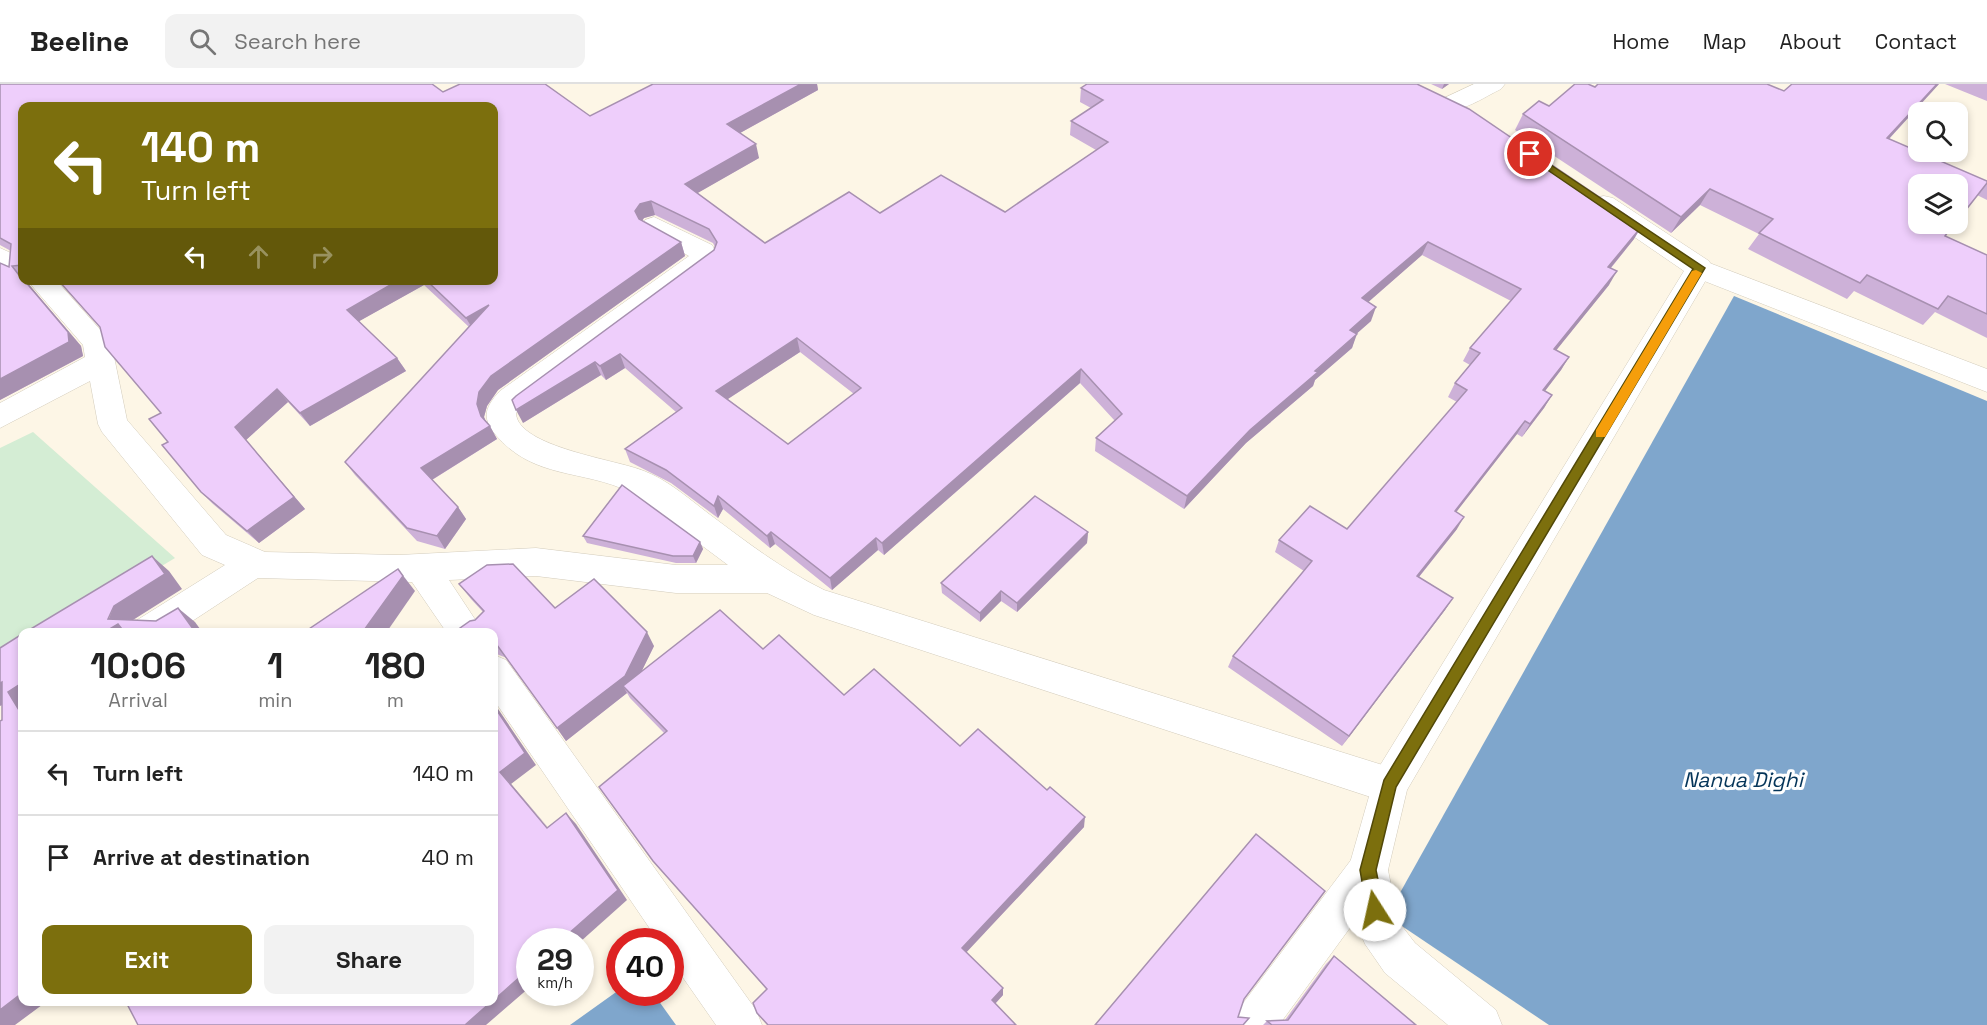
<!DOCTYPE html>
<style>
body{margin:0;font-family:"Space Grotesk",sans-serif;background:#f2f2f2;color:#222;height:100vh;display:flex;flex-direction:column;font-size:22px;white-space:nowrap}
*{box-sizing:border-box;margin:0}
p{font-size:20px;color:#767676}
.icon{flex:none;width:33px;height:33px;fill:none;stroke:currentColor;stroke-width:2;stroke-linecap:round;stroke-linejoin:round}
.map{position:relative;flex:1;overflow:hidden}
.details{position:absolute;left:18px;top:544px;width:480px;height:378px;display:flex;flex-direction:column;background:#fff;border-radius:12px;box-shadow:0 3px 9px #0003}
.details>*{flex:none}
.banner{position:absolute;left:18px;top:18px;width:480px;height:183px;border-radius:12px;box-shadow:0 3px 9px #0003;background:#7c6f0d;color:#fff;overflow:hidden}
.fabs{position:absolute;left:1908px;top:18px;display:grid;gap:12px}
.fabs a{display:grid;place-items:center;width:60px;height:60px;border-radius:12px;background:#fff;box-shadow:0 3px 9px #0003;font-size:30px}
.speed{position:absolute;left:516px;top:844px;display:flex;gap:12px;font-size:30px;font-weight:700;text-align:center}
.speed>*{display:grid;place-content:center;width:78px;height:78px;border-radius:50%;background:#fff;box-shadow:0 3px 9px #0003;line-height:1}
.speed small{font-size:15px;font-weight:400}
.speed .limit{border:9px solid #d22;background:#fff;color:#111}
.pin{position:absolute;display:grid;place-items:center;width:51px;height:51px;color:#fff;margin:-26px;border:3px solid #fff;border-radius:50%;box-shadow:0 2px 6px #0007}
.me{position:absolute;width:66px;margin:-33px;rotate:350deg;stroke-linejoin:round;filter:drop-shadow(0 0 4px #0008)}
.turn{display:flex;align-items:center;gap:21px;height:126px;padding:0 24px;font-size:27px}
.turn .icon{width:78px;height:78px;stroke-width:2.5}
.turn b{display:block;font-size:42px;line-height:51px}
.lanes{display:flex;align-items:center;height:57px;padding:0 24px;background:#0003;justify-content:center;gap:30px;direction:ltr}
.lanes .off{opacity:.35}
.eta{display:flex;justify-content:space-evenly;align-items:center;height:102px;text-align:center}
.eta b{font-size:36px;font-weight:700;line-height:42px}
.button{display:flex;gap:12px;margin-top:auto;padding:12px 24px}
.button a{flex:1;height:69px;border-radius:12px;background:#7c6f0d;color:#fff;font-size:24px;font-weight:700;line-height:69px;text-align:center}
.button a+a{background:#f2f2f2;color:#222}
ul{padding:0;list-style:none}
li{display:flex;align-items:center;gap:18px;height:84px;padding:0 24px;border-top:2px solid #e0e0e0}
li div{flex:1}
li b{display:block;font-size:22px}
li em{font-style:normal}
header{display:flex;align-items:center;gap:36px;box-sizing:border-box;height:84px;padding:0 30px;background:#fff;border-bottom:2px solid #e0e0e0}
header strong{font-size:28px}
nav{display:flex;gap:33px;margin-inline-start:auto;font-size:21px}
.search{width:420px;height:54px;background:#f2f2f2;display:flex;align-items:center;gap:15px;box-sizing:border-box;padding:0 21px;border-radius:12px;color:#767676;font-size:22px}
.map>svg:first-child{display:block}
.green{fill:#d4edd4}
.water{fill:#7fa6cc}
.lines{fill:none;stroke-linecap:round;stroke-linejoin:round}
.street-casing{stroke:#d3ccbc;stroke-width:1}
.secondary-casing{stroke:#d3ccbc;stroke-width:1}
.street{fill:#fff;fill-rule:evenodd}
.secondary{fill:#fff;fill-rule:evenodd}
.wall{fill:#cdb1d8;fill-rule:evenodd}
.shaded-wall{fill:#a790b0}
.building{fill:#eecefb;stroke:#a790b0;stroke-width:1.5;fill-rule:evenodd}
.route{fill:#7c6f0d;stroke:#514808;stroke-width:1.5}
.slow{fill:#f59e0b}
.labels{text-anchor:middle;dominant-baseline:central;stroke-width:6;stroke-linejoin:round;paint-order:stroke}
.water-label{font-size:21px;font-style:italic;fill:#053559;stroke:#fff}
</style>
<header>
<strong>Beeline</strong>
<div class="search"><svg class="icon" aria-label="search" viewBox="0 0 24 24"><circle cx="10" cy="10" r="6"/><path d="M15 15l6 6"/></svg>Search here</div>
<nav><a>Home</a><a>Map</a><a>About</a><a>Contact</a></nav>
</header>
<div class="map">
<svg width="1987" height="941" viewBox="0 0 1987 941">
<rect width="100%" height="100%" fill="#fdf6e6"/>
<!-- green -->
<path class="green" d="M33,348L175,474L50,549H22V565L0,579V364Z"/>
<!-- water -->
<g class="water">
<path d="M1734,212L1987,317V941H1549L1387,832Z"/>
<path d="M619,906L620,909H653L676,941H570Z"/>
</g>
<g class="lines">
<defs>
<g id="street">
<path d="M1474,0H1505L1501,5C1484,13 1461,30 1442,25L1438,20L1442,15Z"/>
<path d="M654,133L712,161L719,173L716,179L522,323L516,329C517,363 618,376 644,387C668,396 689,415 709,430C748,459 780,484 824,506L1389,683L1402,688L1408,701L1402,714L1389,719L814,531L767,509H676L536,492L449,496L484,549H447L412,498L258,494L174,549H129L134,538L225,481L202,471L102,348L98,340L90,297L0,344V319L85,273L83,261L27,196H56L111,258L127,336L226,451L265,468L399,471L536,464L676,481H728L630,408C583,385 533,396 495,350C481,333 486,322 500,307L689,172L645,148L641,142L645,136Z"/>
<path d="M0,164L22,174V195L0,185Z"/>
<path d="M1699,175L1987,285V308L1689,191L1685,184L1689,177Z"/>
<path d="M494,571L506,576L756,926L762,941H716L670,875V858H659L494,616Z"/>
<path d="M1368,767L1382,772L1388,786L1382,800L1279,941H1232L1238,926L1354,772Z"/>
</g>
<path id="secondary" d="M1604,112L1613,114L1709,177L1713,184L1407,706L1388,786L1398,837L1415,859L1496,926L1502,941H1448L1385,889L1365,860L1359,846L1348,786L1376,688L1684,187L1595,126L1591,120L1595,114Z"/>
</defs>
<!-- street casing -->
<use href="#street" class="street-casing"/>
<!-- secondary casing -->
<use href="#secondary" class="secondary-casing"/>
<!-- street -->
<use href="#street" class="street"/>
<!-- secondary -->
<use href="#secondary" class="secondary"/>
</g>
<!-- wall -->
<g class="wall">
<path d="M0,0L443,8L590,32L653,0H817L818,6L740,49L759,74L697,109L765,159L880,129L1005,128L1096,66L1070,51L1071,37L1091,24L1080,18L1081,4L1634,155L1611,184L1609,201L1556,266L1569,273L1561,286L1545,307L1552,311L1544,324L1522,353L1517,350L1456,428L1457,445L1419,493L1453,514L1445,526L1342,662L1228,583L1233,572L1304,487L1275,468L1279,456L1347,445L1457,318L1448,313L1455,299L1470,281L1463,277L1470,264L1511,217L1422,171L1368,218L1371,237L1356,250L1352,264L1315,296L1313,302L1246,359L1184,425L1095,367L1096,354L1115,337L1080,299L884,471L878,466L832,506L775,460L770,464L723,425L718,434L671,399L630,378L625,365L676,328L625,284L606,296L601,291L523,339L714,166L715,163L713,159L655,131L644,134L642,137L681,158L685,172L498,306L487,322L484,333L486,338L497,355L432,396L458,423L466,435L445,465L417,457L355,391L345,378L469,243L424,201L359,237L397,274L406,287L310,342L288,318L246,356L305,425L259,459L213,420L201,408L168,358L161,329L100,243L58,196H494V22H22V196H25L81,262L83,272L0,316V179L9,183L11,167L0,161ZM800,268L854,310L788,360L728,315Z"/>
<path d="M1431,0H1449L1442,5Z"/>
<path d="M1792,0H1939L1889,55L1986,97L1987,96V116L1977,111L1945,152L1987,171V254L1935,228L1923,241L1854,207L1847,215L1748,165L1759,150L1700,121L1671,149L1515,46L1523,30L1549,22L1595,3L1784,7Z"/>
<path d="M1945,0H1987V17Z"/>
<path d="M1088,448L1087,459L1017,528L1001,517L980,538L942,509L941,499Z"/>
<path d="M583,452L700,458L703,465L696,479H676L587,459Z"/>
<path d="M459,500L555,524L654,562L641,588L763,565L844,611L960,662L1084,743L966,868L1003,911L995,920L767,906L653,777L664,649L630,614L627,609L566,657L507,574L494,569V549L475,536L483,528L471,515Z"/>
<path d="M1334,872L1416,941H1263L1267,937L1285,936L1326,880Z"/>
</g>
<!-- shaded-wall -->
<g class="shaded-wall">
<path d="M801,0H817L818,6L731,54L727,40Z"/>
<path d="M1444,0H1449L1442,5Z"/>
<path d="M1937,0H1939L1875,70L1887,54Z"/>
<path d="M756,60L759,74L689,114L685,100Z"/>
<path d="M1710,105L1700,121L1671,149L1681,133Z"/>
<path d="M651,117L655,131L644,134L639,141L635,127L640,120Z"/>
<path d="M1642,142L1634,155L1600,197L1608,183Z"/>
<path d="M681,158L685,172L498,306L487,322L484,333L488,343L490,342L497,355L430,397L421,384L481,332L477,320L479,308L491,292Z"/>
<path d="M1428,158L1422,171L1357,228L1362,214Z"/>
<path d="M1617,187L1609,201L1546,279L1554,265Z"/>
<path d="M24,196H25L81,262L83,272L0,316V295Z"/>
<path d="M399,196H421L424,201L356,239L347,226Z"/>
<path d="M489,221L474,247L466,234Z"/>
<path d="M1376,223L1371,237L1345,260L1350,246Z"/>
<path d="M1357,250L1352,264L1315,296L1313,302L1246,359L1184,425L1187,412L1250,346Z"/>
<path d="M797,254L800,268L720,320L716,307Z"/>
<path d="M620,270L625,284L606,296L600,282Z"/>
<path d="M1569,273L1561,286L1535,320L1543,306Z"/>
<path d="M397,274L406,287L310,342L300,329Z"/>
<path d="M595,278L601,291L523,339L516,326Z"/>
<path d="M1081,285L1080,299L884,471L882,459Z"/>
<path d="M277,305L288,318L246,356L305,425L259,459L247,447L235,343Z"/>
<path d="M1552,311L1544,324L1522,353L1530,340Z"/>
<path d="M1525,337L1517,350L1447,440L1455,427Z"/>
<path d="M718,412L723,425L718,434L714,422Z"/>
<path d="M458,423L466,435L445,465L437,452Z"/>
<path d="M1464,433L1457,445L1410,504L1417,492Z"/>
<path d="M771,448L775,460L770,464L767,452Z"/>
<path d="M1088,448L1087,459L1017,528V519Z"/>
<path d="M876,454L878,466L832,506L830,494Z"/>
<path d="M700,458L703,465L696,479L693,472Z"/>
<path d="M152,472L169,487L182,505L133,536L131,549H103L114,522Z"/>
<path d="M398,485L415,507L386,549H362Z"/>
<path d="M1001,507V517L980,538V529Z"/>
<path d="M1453,514L1445,526L1342,662L1349,652Z"/>
<path d="M178,524L195,538L203,549H196Z"/>
<path d="M647,548L654,562L633,605L623,602L627,609L566,657L557,644Z"/>
<path d="M2,598L22,599V631L13,616L0,622V599Z"/>
<path d="M494,619L536,681L511,700L558,755L500,688Z"/>
<path d="M566,729L576,740L627,816L580,858H559Z"/>
<path d="M1085,733L1084,743L963,872L962,864Z"/>
<path d="M530,884V903L486,941H465L491,918H494V916Z"/>
<path d="M1003,904V911L992,923V916Z"/>
<path d="M22,909V918H46L15,941H0V926Z"/>
</g>
<!-- building -->
<g class="building">
<path d="M0,0H432L443,8L460,0H545L590,32L653,0H801L727,40L756,60L685,100L765,159L849,108L880,129L941,91L1005,128L1108,58L1071,37L1103,16L1081,4L1087,0H1417L1469,25L1642,142L1608,183L1617,187L1554,265L1569,273L1543,306L1552,311L1530,340L1525,337L1455,427L1464,433L1417,492L1453,514L1349,652L1233,572L1312,477L1279,456L1310,422L1347,445L1467,306L1455,299L1480,269L1470,264L1521,205L1428,158L1362,214L1376,223L1350,246L1357,250L1315,287L1318,288L1250,346L1187,412L1096,354L1122,330L1081,285L882,459L876,454L830,494L771,448L767,452L718,412L714,422L666,386L625,365L682,324L620,270L600,282L595,278L516,326L512,316L516,312L714,166L717,158L709,145L651,117L640,120L635,127L639,135L681,158L491,292L479,308L477,320L481,332L490,342L421,384L458,423L437,452L407,444L345,378L489,221L466,234L426,196H494V22H22V181L12,182L22,195V196H24L68,248L69,258L0,295V179L9,183L11,160L0,154ZM797,254L861,304L788,360L716,307Z"/>
<path d="M1575,0H1588L1595,3L1598,0H1767L1784,7L1792,0H1937L1887,54L1987,97V99L1958,136V100H1918V140H1954L1945,152L1987,171V230L1948,212L1938,225L1867,191L1860,199L1759,149L1773,135L1710,105L1681,133L1523,30L1539,17L1549,22Z"/>
<path d="M58,196H399L347,226L397,274L300,329L277,305L235,343L294,413L247,447L201,408L162,361L168,358L149,335L161,329L105,263L100,243Z"/>
<path d="M622,401L700,458L693,472H673L583,452Z"/>
<path d="M1035,412L1088,448L1017,519L1001,507L980,529L941,499Z"/>
<path d="M152,472L165,490L114,522L108,535L156,537L178,524L196,549H125L118,540L103,549H24Z"/>
<path d="M513,480L555,524L594,495L647,548L625,592L557,644L497,561L494,559V549H453L470,537L475,536L484,527L459,500L487,481Z"/>
<path d="M398,485L403,492L362,549H303Z"/>
<path d="M720,526L763,565L779,551L844,611L874,585L960,662L978,645L1047,706L1050,703L1085,733L962,864L1003,904L992,916L1016,941H768L757,929L753,919L767,905L653,777L599,703L667,647L623,602Z"/>
<path d="M394,545H407L410,549H388Z"/>
<path d="M22,550V599L8,608L22,631V909L0,926V637L2,636V598L0,599V564Z"/>
<path d="M494,622L525,669L500,688L547,744L566,729L618,806L559,858H530V884L494,916Z"/>
<path d="M1256,750L1325,807L1244,915L1238,933L1249,934L1243,941H1095Z"/>
<path d="M1334,872L1416,941H1272L1267,937L1288,936Z"/>
<path d="M126,918H491L465,941H138Z"/>
</g>
<!-- route -->
<path class="route" d="M1530,67L1705,184L1396,703L1376,786L1384,826L1381,832L1375,834L1369,832L1367,826L1360,786L1384,696L1693,185L1527,72L1525,70Z"/>
<!-- slow -->
<path class="slow" d="M1696,186L1702,189L1605,353H1596V346L1692,187Z"/>
<g class="labels">
<!-- water labels -->
<g class="water-label">
<text x="1743" y="695">Nanua Dighi</text>
</g>
</g>
</svg>
<div class="fabs">
<a><svg class="icon" aria-label="search" viewBox="0 0 24 24"><circle cx="10" cy="10" r="6"/><path d="M15 15l6 6"/></svg></a>
<a><svg class="icon" aria-label="layers" viewBox="0 0 24 24"><path d="M12 4l9 5-9 5-9-5zM3 14l9 5 9-5"/></svg></a>
</div>
<div class="speed"><div>29<small>km/h</small></div><div class="limit">40</div></div>
<div class="pin" style="left:1530px;top:70px;background:#d93025"><svg class="icon" aria-label="arrive" viewBox="0 0 24 24"><path d="M6 21V4h12l-3 4 3 4H6"/></svg></div>
<svg class="me" style="left:1375px;top:826px" viewBox="-20 -20 40 40"><circle r="19" fill="#fff"/><path d="M0-13L10 11 0 6-10 11z" fill="#7c6f0d"/></svg>
<div class="banner">
<div class="turn"><svg class="icon" aria-label="left" viewBox="0 0 24 24"><path d="M17 20v-9H6M10 6l-5 5 5 5"/></svg><div><b>140 m</b>Turn left</div></div>
<div class="lanes"><svg class="icon" aria-label="left" viewBox="0 0 24 24"><path d="M17 20v-9H6M10 6l-5 5 5 5"/></svg><svg class="icon off" aria-label="ahead" viewBox="0 0 24 24"><path d="M12 20V5M6 11l6-6 6 6"/></svg><svg class="icon off" aria-label="right" viewBox="0 0 24 24"><path d="M7 20v-9h11M14 6l5 5-5 5"/></svg></div>
</div>
<section class="details">
<div class="eta">
<div><b>10:06</b><p>Arrival</p></div>
<div><b>1</b><p>min</p></div>
<div><b>180</b><p>m</p></div>
</div>
<ul>
<li><svg class="icon" aria-label="left" viewBox="0 0 24 24"><path d="M17 20v-9H6M10 6l-5 5 5 5"/></svg><div><b>Turn left</b></div><em>140 m</em></li>
<li><svg class="icon" aria-label="arrive" viewBox="0 0 24 24"><path d="M6 21V4h12l-3 4 3 4H6"/></svg><div><b>Arrive at destination</b></div><em>40 m</em></li>
</ul>
<div class="button"><a>Exit</a><a>Share</a></div>
</section>
</div>
